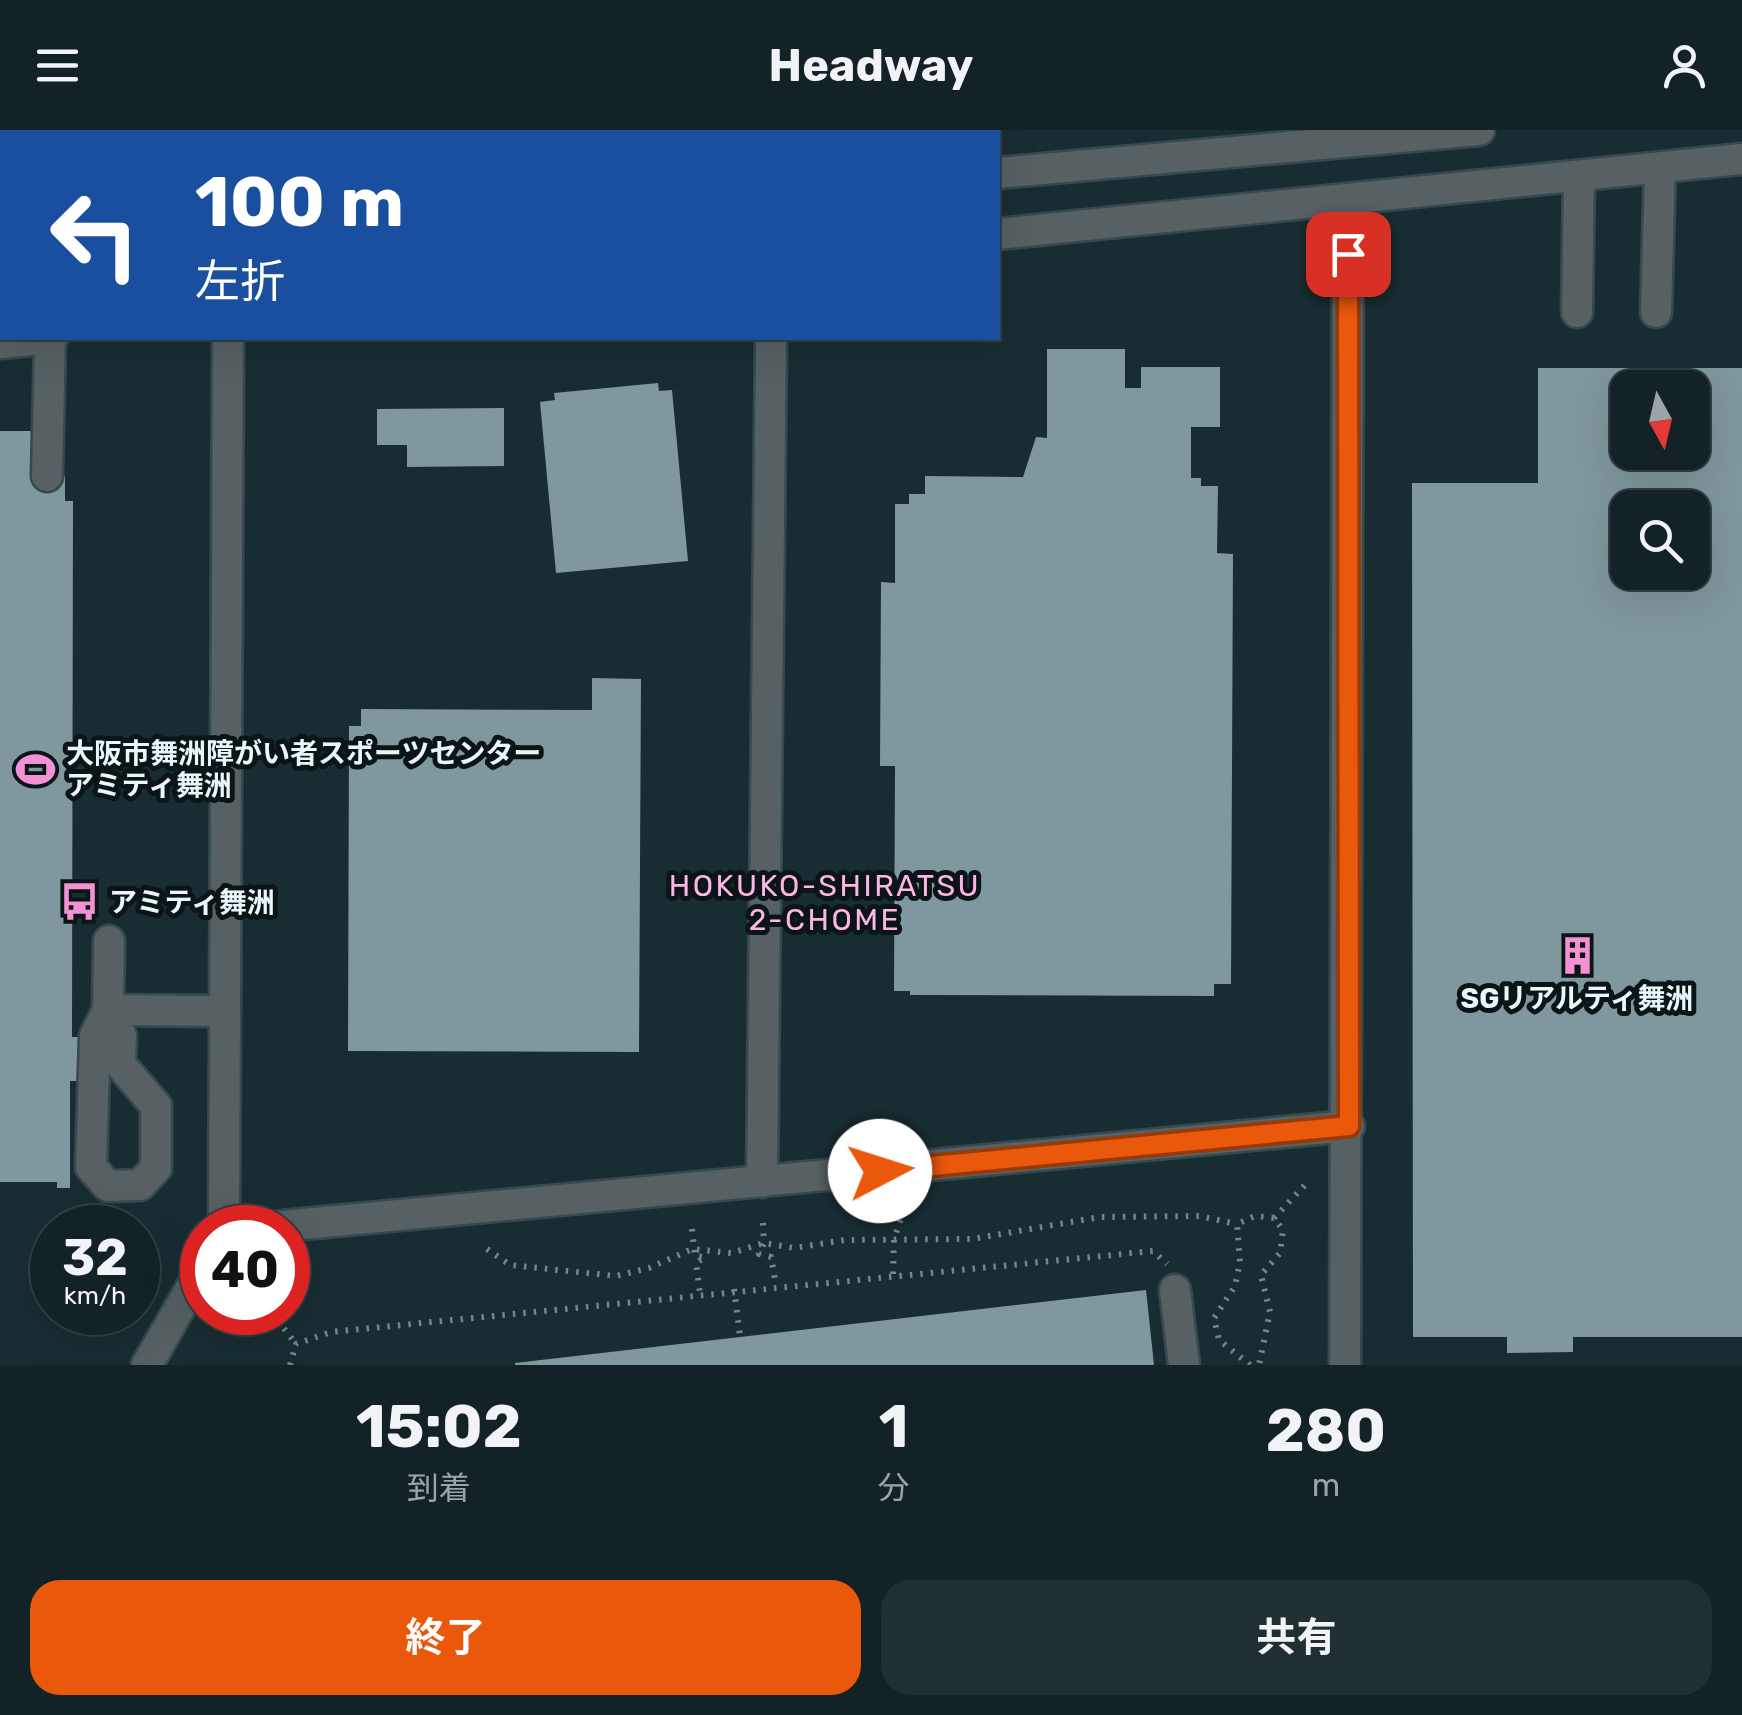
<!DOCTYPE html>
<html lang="ja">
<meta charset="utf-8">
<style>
body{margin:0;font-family:Rubik,"Noto Sans JP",sans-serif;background:#1f2f32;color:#f1f3f6;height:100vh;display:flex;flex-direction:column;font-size:38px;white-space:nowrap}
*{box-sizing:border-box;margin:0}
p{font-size:32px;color:#9ca4a7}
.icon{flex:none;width:55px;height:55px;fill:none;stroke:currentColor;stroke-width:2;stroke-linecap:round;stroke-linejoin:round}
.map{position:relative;height:1235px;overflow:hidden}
.panel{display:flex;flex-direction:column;background:#122226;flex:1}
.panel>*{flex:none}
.banner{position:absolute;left:0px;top:0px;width:1000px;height:210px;box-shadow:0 10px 40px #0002,0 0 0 2px #313f43;background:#1a4fa0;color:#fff;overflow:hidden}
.needle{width:65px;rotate:172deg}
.buttons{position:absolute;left:1610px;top:240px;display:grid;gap:20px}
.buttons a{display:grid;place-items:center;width:100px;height:100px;border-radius:20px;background:#122226;box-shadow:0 10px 40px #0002,0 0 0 2px #313f43;font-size:50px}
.speed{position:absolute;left:30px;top:1075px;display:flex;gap:20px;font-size:50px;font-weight:700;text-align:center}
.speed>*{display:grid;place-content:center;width:130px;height:130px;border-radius:50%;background:#122226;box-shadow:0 10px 40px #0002,0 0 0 2px #313f43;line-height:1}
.speed small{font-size:25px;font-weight:400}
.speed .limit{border:15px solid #d22;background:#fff;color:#111}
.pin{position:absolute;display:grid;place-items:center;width:85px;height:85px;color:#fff;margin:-42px;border-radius:20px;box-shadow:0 5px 15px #0006}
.me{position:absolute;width:110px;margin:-55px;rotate:85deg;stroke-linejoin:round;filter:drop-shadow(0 0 8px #0008)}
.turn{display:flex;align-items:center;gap:35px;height:210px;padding:0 30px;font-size:45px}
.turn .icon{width:130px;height:130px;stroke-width:2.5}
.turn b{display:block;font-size:70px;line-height:85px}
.eta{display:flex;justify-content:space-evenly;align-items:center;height:170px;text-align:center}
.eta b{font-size:60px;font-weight:700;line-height:70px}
.primary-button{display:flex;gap:20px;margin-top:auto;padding:20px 30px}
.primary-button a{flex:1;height:115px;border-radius:30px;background:#ea580c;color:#fff;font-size:40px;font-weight:700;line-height:115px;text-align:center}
.primary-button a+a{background:#1f2f32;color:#f1f3f6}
header{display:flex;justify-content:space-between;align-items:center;height:130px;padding:0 30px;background:#122226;font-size:45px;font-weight:700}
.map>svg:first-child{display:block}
.building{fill:#7f989d;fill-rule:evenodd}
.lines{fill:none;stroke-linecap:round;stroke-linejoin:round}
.minor-casing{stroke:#35494e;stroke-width:35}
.path{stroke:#74868a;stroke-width:6;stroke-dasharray:2.5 8;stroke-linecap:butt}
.minor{stroke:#576163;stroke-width:30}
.route-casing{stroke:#983908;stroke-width:25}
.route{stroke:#ea580c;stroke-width:18}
.labels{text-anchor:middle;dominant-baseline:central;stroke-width:10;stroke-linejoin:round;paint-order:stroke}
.poi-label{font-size:28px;font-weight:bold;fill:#eaf7fa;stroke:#0b1416;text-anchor:start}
.neighbourhood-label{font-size:30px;letter-spacing:2.5px;fill:#fcb6e4;stroke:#0b1416}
</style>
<header><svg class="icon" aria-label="menu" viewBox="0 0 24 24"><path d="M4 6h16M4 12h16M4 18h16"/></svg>Headway<svg class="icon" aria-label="person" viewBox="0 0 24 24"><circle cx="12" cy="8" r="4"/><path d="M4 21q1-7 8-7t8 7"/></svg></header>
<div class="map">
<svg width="1742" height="1235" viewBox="0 0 1742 1235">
<rect width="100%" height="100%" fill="#182d32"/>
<!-- building -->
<g class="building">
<path d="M1047,219H1125V258H1141V237H1220V297H1191V348H1201V356H1218L1217,423L1233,424L1231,854H1214V866L910,865V861H894L895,636H880L881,452L895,453V374H909V364H925V346L1023,347L1036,307L1047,308Z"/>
<path d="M1538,238H1742V1207H1573V1222L1507,1223V1207H1413L1412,353H1538ZM1628,258H1692V322H1628ZM1628,378H1692V442H1628Z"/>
<path d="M658,253L659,261L672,260L688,431L556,443L540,272L555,270L554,263Z"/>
<path d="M504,278V336L407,337V315H377V279Z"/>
<path d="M0,301H33V346H65V371H73L72,907H80V951H70V1058H57V1052H0Z"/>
<path d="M592,548L641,549L639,922L348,921L349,596H361V579L592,580Z"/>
<path d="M1146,1160L1154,1235H515V1233Z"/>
</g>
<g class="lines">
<defs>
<g id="minor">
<path d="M771,0V2"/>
<path d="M689,2L703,0"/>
<path d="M998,43L1479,0"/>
<path d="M0,99L2,98"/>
<path d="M998,104L1742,29"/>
<path d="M0,144H2"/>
<path d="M1577,182L1579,47"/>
<path d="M1656,182L1660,39"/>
<path d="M0,213L52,208"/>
<path d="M47,346L50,208"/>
<path d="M109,811L108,880L224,881"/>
<path d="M108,880L121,906L120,934L156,976V1038L140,1055L108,1056L91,1037L95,906Z"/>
<path d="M762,1052L771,208"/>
<path d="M224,1098L228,208"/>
<path d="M261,1098L1349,996"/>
<path d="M1175,1160L1184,1235"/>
<path d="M147,1235L202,1139"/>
<path d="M1345,1235L1348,72"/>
</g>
</defs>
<!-- minor casing -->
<use href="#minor" class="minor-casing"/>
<!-- path -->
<g class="path">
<path d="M413,2L425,0"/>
<path d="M1274,1088L1305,1055"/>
<path d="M763,1093L764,1113L759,1124L771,1127L776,1155"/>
<path d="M692,1099L695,1126L705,1127L696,1133L700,1163"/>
<path d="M487,1119L510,1135L616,1146L649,1138L692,1119L731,1123L764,1113L794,1118L845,1110L972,1109L1100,1087L1199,1086L1237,1094"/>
<path d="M893,1144L894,1109L904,1080"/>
<path d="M734,1159L740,1206"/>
<path d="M271,1182L296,1214"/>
<path d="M290,1235L296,1214L331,1202L1153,1121L1167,1134"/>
<path d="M1250,1235L1219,1210L1214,1188L1235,1156L1240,1132L1237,1094L1255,1086L1274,1088L1283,1100L1280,1123L1261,1145L1270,1182L1259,1235"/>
</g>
<!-- minor -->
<use href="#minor" class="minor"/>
</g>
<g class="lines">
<defs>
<path id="route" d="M880,1041L1349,996L1348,124"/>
</defs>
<!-- route casing -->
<use href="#route" class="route-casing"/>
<!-- route -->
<use href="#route" class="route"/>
</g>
<!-- icons -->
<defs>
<symbol id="stadium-bare" viewBox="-9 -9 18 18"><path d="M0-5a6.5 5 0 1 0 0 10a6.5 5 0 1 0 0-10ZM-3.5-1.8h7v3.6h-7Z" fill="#f491d4" stroke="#0b1416" stroke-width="2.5" paint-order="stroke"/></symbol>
<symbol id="bus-bare" viewBox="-9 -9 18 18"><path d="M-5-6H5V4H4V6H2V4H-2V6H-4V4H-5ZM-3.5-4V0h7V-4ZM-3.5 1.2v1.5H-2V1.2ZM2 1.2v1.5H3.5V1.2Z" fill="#f491d4" stroke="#0b1416" stroke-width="2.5" paint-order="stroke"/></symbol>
<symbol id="building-bare" viewBox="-9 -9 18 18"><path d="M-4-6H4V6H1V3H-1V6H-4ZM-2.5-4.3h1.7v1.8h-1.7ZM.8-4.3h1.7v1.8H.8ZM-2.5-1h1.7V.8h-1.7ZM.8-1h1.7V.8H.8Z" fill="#f491d4" stroke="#0b1416" stroke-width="2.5" paint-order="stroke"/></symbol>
</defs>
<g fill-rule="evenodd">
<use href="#stadium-bare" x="8" y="612" width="55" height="55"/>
<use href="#bus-bare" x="52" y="744" width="55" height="55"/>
<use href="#building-bare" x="1550" y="798" width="55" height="55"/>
</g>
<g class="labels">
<!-- poi labels -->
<g class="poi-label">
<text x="66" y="623">大阪市舞洲障がい者スポーツセンター<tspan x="66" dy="32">アミティ舞洲</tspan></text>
<text x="109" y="772">アミティ舞洲</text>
<text x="1577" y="868" text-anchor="middle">SGリアルティ舞洲</text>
</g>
<!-- neighbourhood labels -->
<g class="neighbourhood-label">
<text x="825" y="756">HOKUKO-SHIRATSU<tspan x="825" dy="34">2-CHOME</tspan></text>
</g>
</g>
</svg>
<div class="buttons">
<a><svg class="needle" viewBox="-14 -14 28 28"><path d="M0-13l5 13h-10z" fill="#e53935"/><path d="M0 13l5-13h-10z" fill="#9ca4a7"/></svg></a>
<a><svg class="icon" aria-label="search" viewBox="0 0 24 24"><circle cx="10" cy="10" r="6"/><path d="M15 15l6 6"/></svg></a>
</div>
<div class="speed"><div>32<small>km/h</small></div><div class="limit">40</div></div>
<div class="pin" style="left:1348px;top:124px;background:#d93025"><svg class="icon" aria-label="arrive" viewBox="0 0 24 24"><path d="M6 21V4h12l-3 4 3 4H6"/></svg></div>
<svg class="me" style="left:880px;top:1041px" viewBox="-20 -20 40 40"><circle r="19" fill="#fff"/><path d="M0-13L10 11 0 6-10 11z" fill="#ea580c"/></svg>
<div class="banner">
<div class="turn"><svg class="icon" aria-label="left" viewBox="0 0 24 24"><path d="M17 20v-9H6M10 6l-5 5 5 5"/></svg><div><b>100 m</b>左折</div></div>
</div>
</div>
<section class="panel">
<div class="eta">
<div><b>15:02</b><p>到着</p></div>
<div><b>1</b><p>分</p></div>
<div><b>280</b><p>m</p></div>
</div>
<div class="primary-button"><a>終了</a><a>共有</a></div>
</section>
